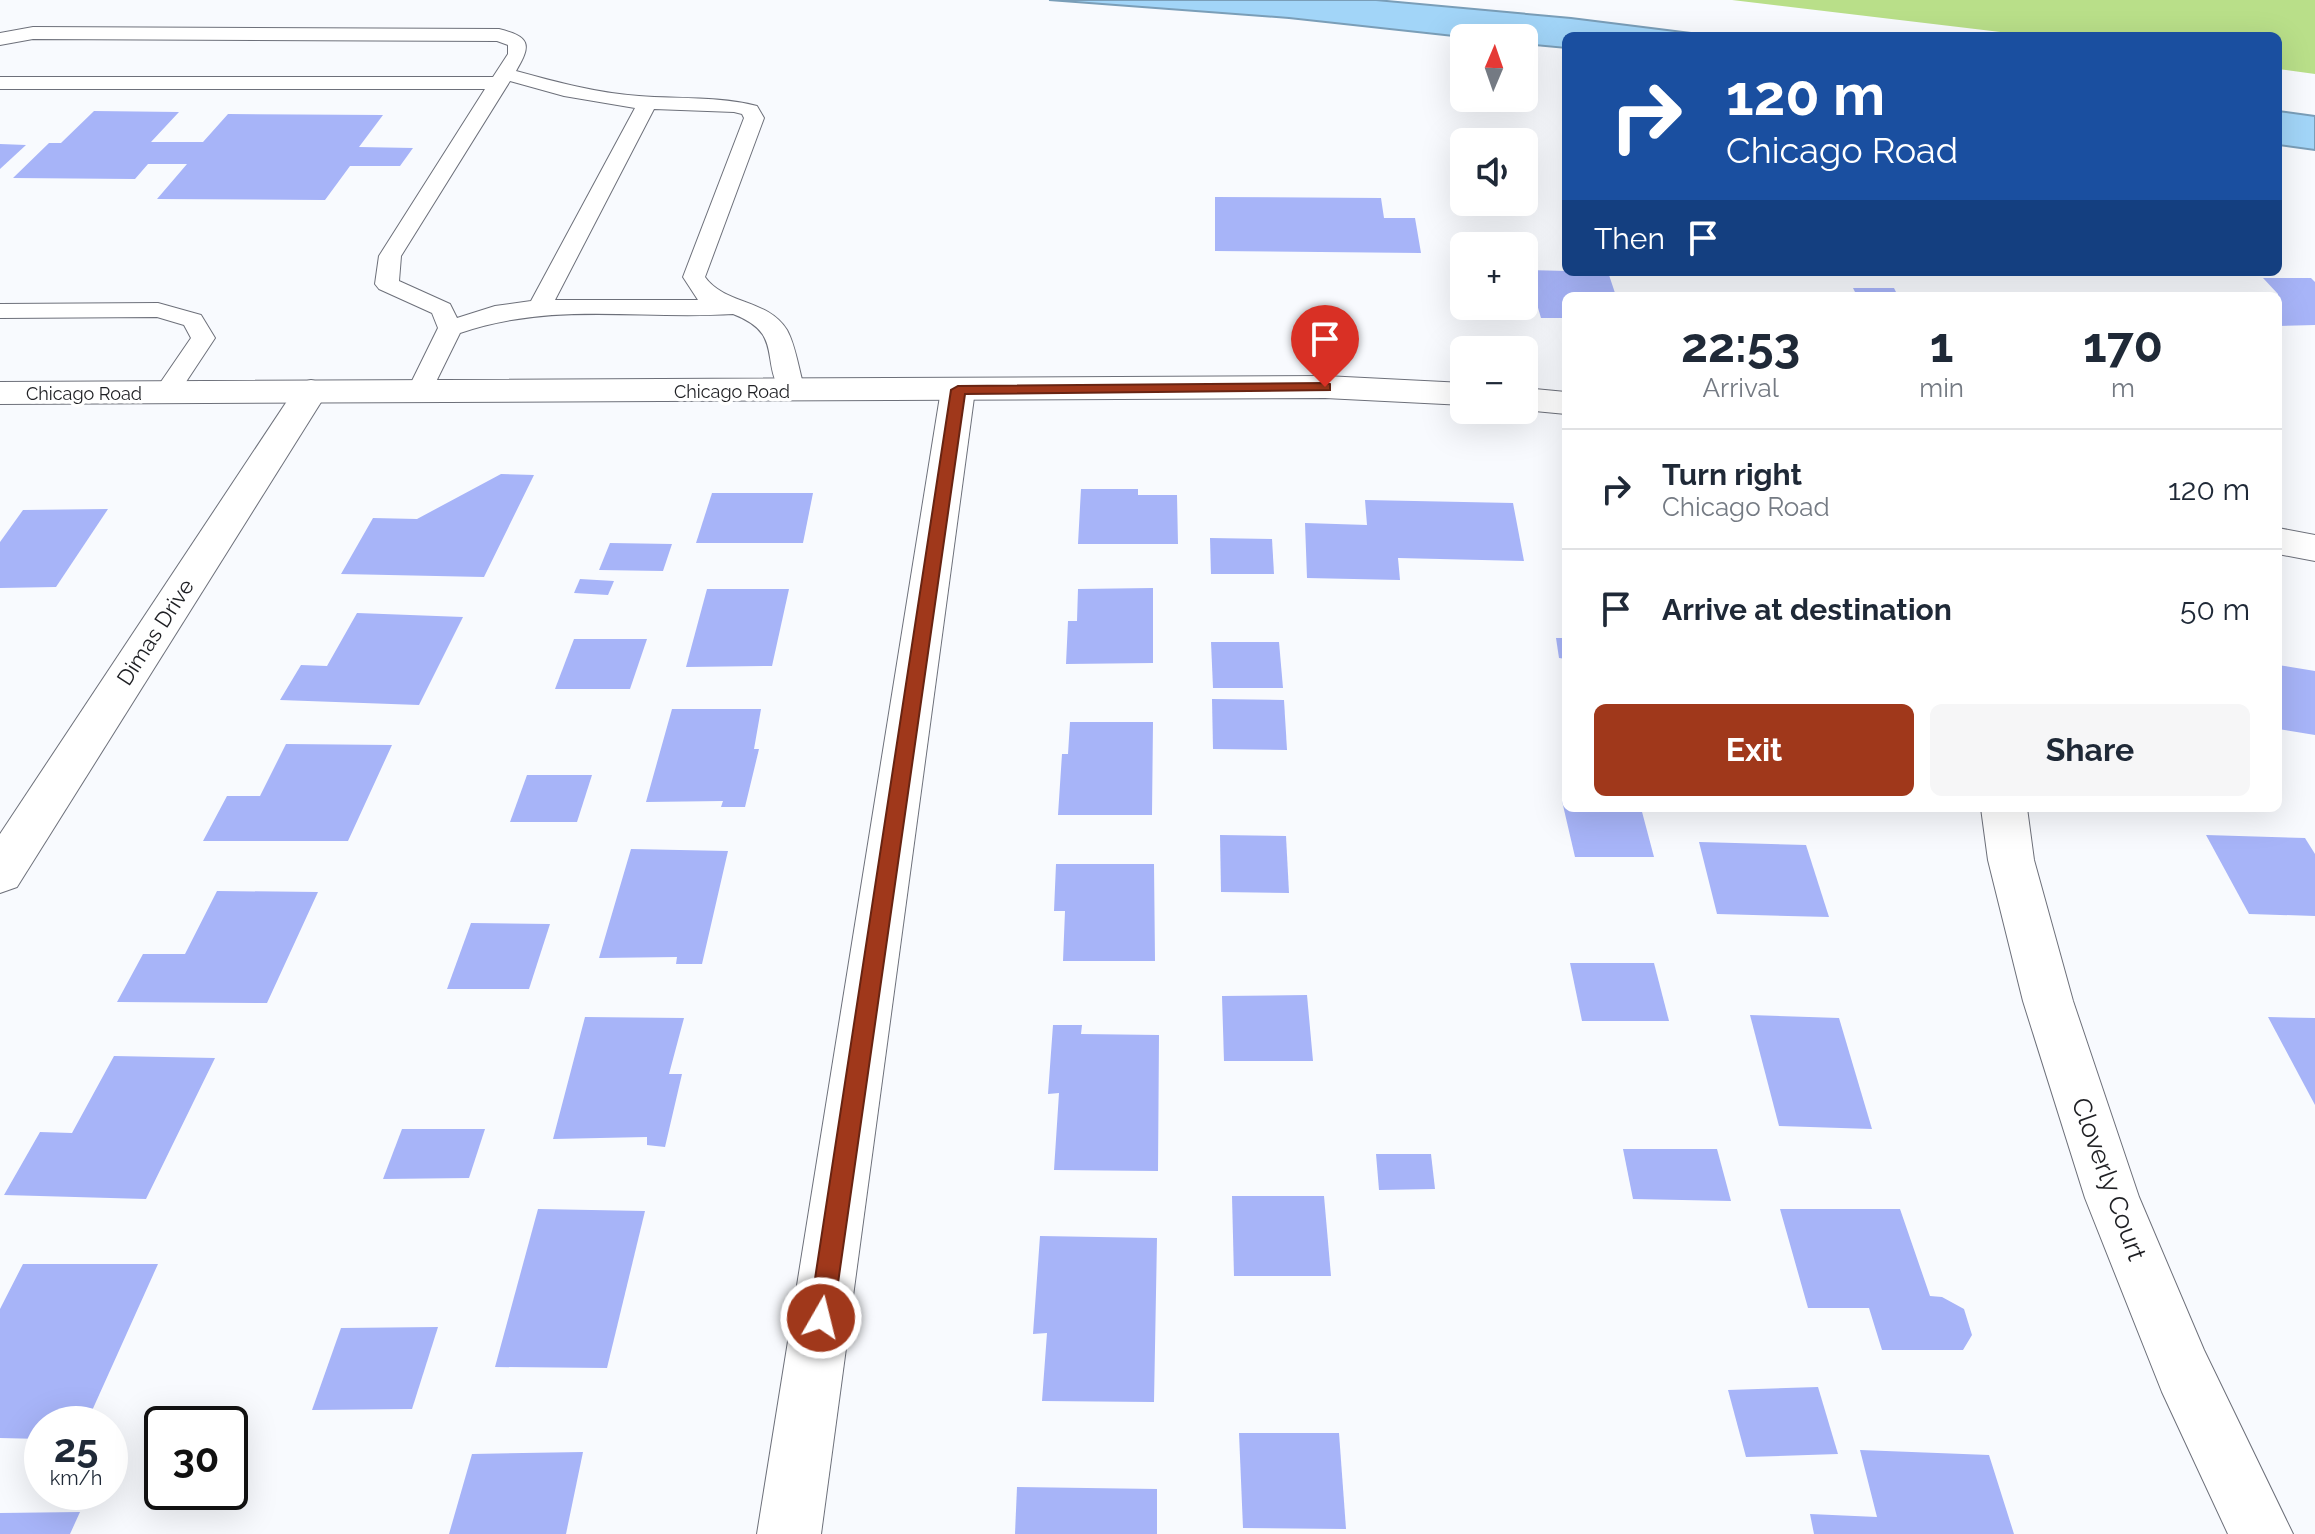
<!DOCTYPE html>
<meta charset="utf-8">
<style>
body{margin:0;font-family:Raleway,sans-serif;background:#f6f6f7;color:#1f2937;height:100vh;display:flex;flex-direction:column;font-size:30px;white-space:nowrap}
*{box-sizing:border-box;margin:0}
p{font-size:26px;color:#747a83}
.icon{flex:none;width:44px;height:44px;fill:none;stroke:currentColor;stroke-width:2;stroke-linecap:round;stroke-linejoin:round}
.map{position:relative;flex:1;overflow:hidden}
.details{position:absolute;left:1562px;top:292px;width:720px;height:520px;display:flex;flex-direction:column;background:#fff;border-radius:12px;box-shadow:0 8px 32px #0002}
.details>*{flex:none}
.top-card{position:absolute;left:1562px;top:32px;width:720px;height:244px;border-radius:12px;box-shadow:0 8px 32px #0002;background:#1a4fa0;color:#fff;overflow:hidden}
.needle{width:52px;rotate:2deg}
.fabs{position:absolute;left:1450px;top:24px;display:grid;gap:16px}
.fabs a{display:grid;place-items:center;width:88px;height:88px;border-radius:12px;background:#fff;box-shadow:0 8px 32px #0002;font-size:40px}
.speed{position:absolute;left:24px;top:1406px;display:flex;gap:16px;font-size:40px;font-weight:700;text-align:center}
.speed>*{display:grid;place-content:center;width:104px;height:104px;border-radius:50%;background:#fff;box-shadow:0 8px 32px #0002;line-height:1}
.speed small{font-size:20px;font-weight:400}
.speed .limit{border:4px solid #111;border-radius:12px;background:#fff;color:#111}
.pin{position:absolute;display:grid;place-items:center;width:68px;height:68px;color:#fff;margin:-82px -34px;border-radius:50% 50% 50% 0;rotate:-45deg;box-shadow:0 0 8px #0007}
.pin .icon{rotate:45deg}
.me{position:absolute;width:88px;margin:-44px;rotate:8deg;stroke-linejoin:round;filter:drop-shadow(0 0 6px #0008)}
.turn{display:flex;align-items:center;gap:28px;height:168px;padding:0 32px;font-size:36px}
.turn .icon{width:104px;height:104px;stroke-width:2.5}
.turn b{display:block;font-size:56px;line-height:68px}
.then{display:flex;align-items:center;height:76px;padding:0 32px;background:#0003;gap:16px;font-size:30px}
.eta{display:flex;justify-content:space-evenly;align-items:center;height:136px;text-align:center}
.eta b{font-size:48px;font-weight:700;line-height:56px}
.action{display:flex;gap:16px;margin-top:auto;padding:16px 32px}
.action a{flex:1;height:92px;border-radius:12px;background:#a0381b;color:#fff;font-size:32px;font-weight:700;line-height:92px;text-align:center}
.action a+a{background:#f6f6f7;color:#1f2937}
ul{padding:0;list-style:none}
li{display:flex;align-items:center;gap:24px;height:120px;padding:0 32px;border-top:2px solid #e0e1e3}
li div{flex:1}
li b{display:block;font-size:30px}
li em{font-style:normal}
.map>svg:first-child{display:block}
.green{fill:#b9df89}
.water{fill:#a2d5f8;stroke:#7a9eb8;stroke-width:2}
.building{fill:#a7b4f8}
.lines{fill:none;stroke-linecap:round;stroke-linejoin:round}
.service-casing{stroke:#6d707a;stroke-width:2}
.minor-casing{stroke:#6d707a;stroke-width:2}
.tertiary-casing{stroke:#6d707a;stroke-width:2}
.service{fill:#fff;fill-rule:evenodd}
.minor{fill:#fff;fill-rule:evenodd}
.tertiary{fill:#fff;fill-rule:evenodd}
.route{fill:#a0381b;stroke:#682412;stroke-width:2}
.labels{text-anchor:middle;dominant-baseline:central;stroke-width:7;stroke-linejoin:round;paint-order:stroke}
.far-street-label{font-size:18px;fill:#1e1f23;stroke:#fff}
.street-label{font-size:22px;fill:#1e1f23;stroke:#fff}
.near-street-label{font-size:26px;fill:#1e1f23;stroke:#fff}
</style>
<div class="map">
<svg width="2315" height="1534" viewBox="0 0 2315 1534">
<rect width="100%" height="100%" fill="#f8fafe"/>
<!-- green -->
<path class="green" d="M1732,0H2315V74L2278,69V36H2035Z"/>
<!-- water -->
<g class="water">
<path d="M1049,0H1376L1571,18L1715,36H1566V48L1524,44V38H1472L1289,18Z"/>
<path d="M2278,111L2315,116V150L2278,145Z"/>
</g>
<!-- building -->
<g class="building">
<path d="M94,111L179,112L151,142H203L228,114L383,115L359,147L413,148L400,166H350L325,200L157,199L187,164H148L135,179L13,178L49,143H61Z"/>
<path d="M0,144L26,145L0,169Z"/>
<path d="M1215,197L1381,198L1384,218H1415L1421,253L1215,251Z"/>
<path d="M1527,270L1608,272L1616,296H1566V318H1541Z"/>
<path d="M2263,278H2311L2315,282V325L2278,326V294Z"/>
<path d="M1853,288H1894L1898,296H1857Z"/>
<path d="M501,474L534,475L484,577L341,574L373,518L417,519Z"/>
<path d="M1081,489H1138V495H1177L1178,544H1078Z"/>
<path d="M712,493H813L803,543H696Z"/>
<path d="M1365,500L1513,503L1524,561L1398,558L1400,580L1307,578L1305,523L1367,525Z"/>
<path d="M108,509L56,587L0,588V542L23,510Z"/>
<path d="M1210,538L1272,539L1274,574H1211Z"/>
<path d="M610,543L672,544L663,571L599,570Z"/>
<path d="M580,579L614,581L608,595L574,593Z"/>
<path d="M1153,588V663L1066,664L1068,621H1077L1078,589Z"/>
<path d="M707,589H789L772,666L686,667Z"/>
<path d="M357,613L463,617L419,705L280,700L301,665L327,666Z"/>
<path d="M1556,638H1566V659L1559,658Z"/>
<path d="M574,639H647L630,689H555Z"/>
<path d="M1211,642H1279L1283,688H1213Z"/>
<path d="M2278,665L2315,671V735L2278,729Z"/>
<path d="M1212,699L1284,700L1287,750L1213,749Z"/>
<path d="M672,709H761L754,749H759L745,807H721L723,801L646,802Z"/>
<path d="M1070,722H1153L1152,815H1058L1062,754H1068Z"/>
<path d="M286,744L392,745L348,841H203L227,796H260Z"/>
<path d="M527,775H592L577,822H510Z"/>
<path d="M1562,801H1566V808H1641L1654,857H1575Z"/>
<path d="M1220,835L1286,836L1289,893L1221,892Z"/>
<path d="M2206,835L2305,838L2315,854V916L2249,914Z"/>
<path d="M1699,842L1806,845L1829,917L1717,914Z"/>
<path d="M631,849L728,851L702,964H676L677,957L599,958Z"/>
<path d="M1056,864H1154L1155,961H1063L1065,911H1054Z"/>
<path d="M217,891L318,892L267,1003L117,1002L143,954H185Z"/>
<path d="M471,923L550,924L529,989H447Z"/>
<path d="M1570,963H1654L1669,1021H1582Z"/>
<path d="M1307,995L1313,1061H1224L1222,996Z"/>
<path d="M1750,1015L1839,1018L1872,1129L1779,1126Z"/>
<path d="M585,1017L684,1018L669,1074H682L665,1147L647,1145V1137L553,1139Z"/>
<path d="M2268,1017L2315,1018V1105Z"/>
<path d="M1053,1025H1082L1081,1034L1159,1035L1158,1171L1054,1170L1059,1093L1048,1094Z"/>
<path d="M114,1056L215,1058L146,1199L4,1195L40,1132L72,1133Z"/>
<path d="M402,1129H485L469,1178L383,1179Z"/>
<path d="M1623,1149H1717L1731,1201L1633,1199Z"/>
<path d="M1376,1154H1431L1435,1189L1379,1190Z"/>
<path d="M1232,1196H1324L1331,1276H1234Z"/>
<path d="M538,1209L645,1211L607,1368L495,1367Z"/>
<path d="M1780,1209H1900L1930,1296L1942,1297L1964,1309L1972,1335L1963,1350H1882L1869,1308H1808Z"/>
<path d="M1040,1236L1157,1238L1154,1402L1042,1401L1047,1333L1033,1334Z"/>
<path d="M23,1264H158L86,1424H42V1439L0,1438V1309Z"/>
<path d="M438,1327L412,1409L312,1410L341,1328Z"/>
<path d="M1818,1387L1838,1454L1746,1457L1728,1390Z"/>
<path d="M1239,1433H1339L1346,1529L1243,1528Z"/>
<path d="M1860,1450L1989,1455L2014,1534H1814L1810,1514L1877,1517Z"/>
<path d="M583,1452L566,1534H449L472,1454Z"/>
<path d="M1017,1487L1157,1489V1534H1015Z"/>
<path d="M80,1512L70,1534H0V1513Z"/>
</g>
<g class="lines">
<defs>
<g id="service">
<path d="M33,27L499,29C530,37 532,44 516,71C556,82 597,93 639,96C678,99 718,96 757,106L764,118L705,277C725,305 768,299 787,330C796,346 799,372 805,390L801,395H783C759,360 785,334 733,314C638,320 553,301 460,333L429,396H411L407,391L438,328L432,313L379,289L375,284L379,256L485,89H0V77H493L508,54V45L497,41L33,39L0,45V33ZM510,81L564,96L635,108L531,301L495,306L457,318L450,304L399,281L401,256ZM654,109L734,112L742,114L744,118L683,277L698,300H555Z"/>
<path d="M158,303L201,315L215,338L176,397H158L154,392L191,338L184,325L157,317L0,318V304Z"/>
</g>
<g id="minor">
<path d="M958,379L970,382L975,390L821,1534H757L941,390L946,382Z"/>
<path d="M311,380L323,383L328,391L17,887L0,893V834L299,383Z"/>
<path d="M1981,808H2027L2034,860L2073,1001L2139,1197L2204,1350L2293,1534H2228L2162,1392L2085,1198L2023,1001L1988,860Z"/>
</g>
<g id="tertiary">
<path d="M1325,376L1464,383V405L1325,398L0,404V382Z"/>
<path d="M1524,388L1566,392V414L1524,410Z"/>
<path d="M2278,528L2315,535V561L2278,554Z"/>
</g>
</defs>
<!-- service casing -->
<use href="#service" class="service-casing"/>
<!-- minor casing -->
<use href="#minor" class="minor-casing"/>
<!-- tertiary casing -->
<use href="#tertiary" class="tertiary-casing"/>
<!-- service -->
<use href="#service" class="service"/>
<!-- minor -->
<use href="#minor" class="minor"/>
<!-- tertiary -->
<use href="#tertiary" class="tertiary"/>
</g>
<!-- route -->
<path class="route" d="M1325,383L1330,384V390L965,394L833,1318L829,1326L821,1330L813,1326L809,1318L951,390L958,386Z"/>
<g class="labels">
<!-- far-street labels -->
<g class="far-street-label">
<text x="732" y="391">Chicago Road</text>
<text x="84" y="393">Chicago Road</text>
</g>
<!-- street labels -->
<g class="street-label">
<text transform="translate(155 632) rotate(-57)">Dimas Drive</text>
</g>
<!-- near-street labels -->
<g class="near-street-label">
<text transform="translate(2109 1179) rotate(70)">Cloverly Court</text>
</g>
</g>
</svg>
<div class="fabs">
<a><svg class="needle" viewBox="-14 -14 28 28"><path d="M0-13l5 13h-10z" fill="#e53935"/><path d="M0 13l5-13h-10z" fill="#747a83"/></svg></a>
<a><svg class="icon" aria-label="sound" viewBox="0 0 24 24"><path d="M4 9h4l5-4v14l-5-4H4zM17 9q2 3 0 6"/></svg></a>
<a>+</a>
<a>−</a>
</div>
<div class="speed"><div>25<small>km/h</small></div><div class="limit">30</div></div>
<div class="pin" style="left:1325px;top:387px;background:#d93025"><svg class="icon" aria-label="arrive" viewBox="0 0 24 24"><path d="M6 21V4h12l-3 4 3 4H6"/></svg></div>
<svg class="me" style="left:821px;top:1318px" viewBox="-20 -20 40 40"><circle r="17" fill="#a0381b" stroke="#fff" stroke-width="3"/><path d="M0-11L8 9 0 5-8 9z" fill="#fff"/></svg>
<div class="top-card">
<div class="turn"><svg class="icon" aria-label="right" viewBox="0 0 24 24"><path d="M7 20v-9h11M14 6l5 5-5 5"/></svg><div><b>120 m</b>Chicago Road</div></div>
<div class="then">Then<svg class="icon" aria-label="arrive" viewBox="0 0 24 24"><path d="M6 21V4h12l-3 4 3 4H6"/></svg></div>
</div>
<section class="details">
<div class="eta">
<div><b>22:53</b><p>Arrival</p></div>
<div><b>1</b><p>min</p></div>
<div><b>170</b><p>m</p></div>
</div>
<ul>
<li><svg class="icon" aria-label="right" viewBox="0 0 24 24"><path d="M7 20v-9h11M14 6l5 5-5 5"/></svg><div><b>Turn right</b><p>Chicago Road</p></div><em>120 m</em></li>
<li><svg class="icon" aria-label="arrive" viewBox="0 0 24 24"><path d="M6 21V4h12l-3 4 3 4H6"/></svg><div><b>Arrive at destination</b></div><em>50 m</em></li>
</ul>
<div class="action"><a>Exit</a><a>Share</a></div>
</section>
</div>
